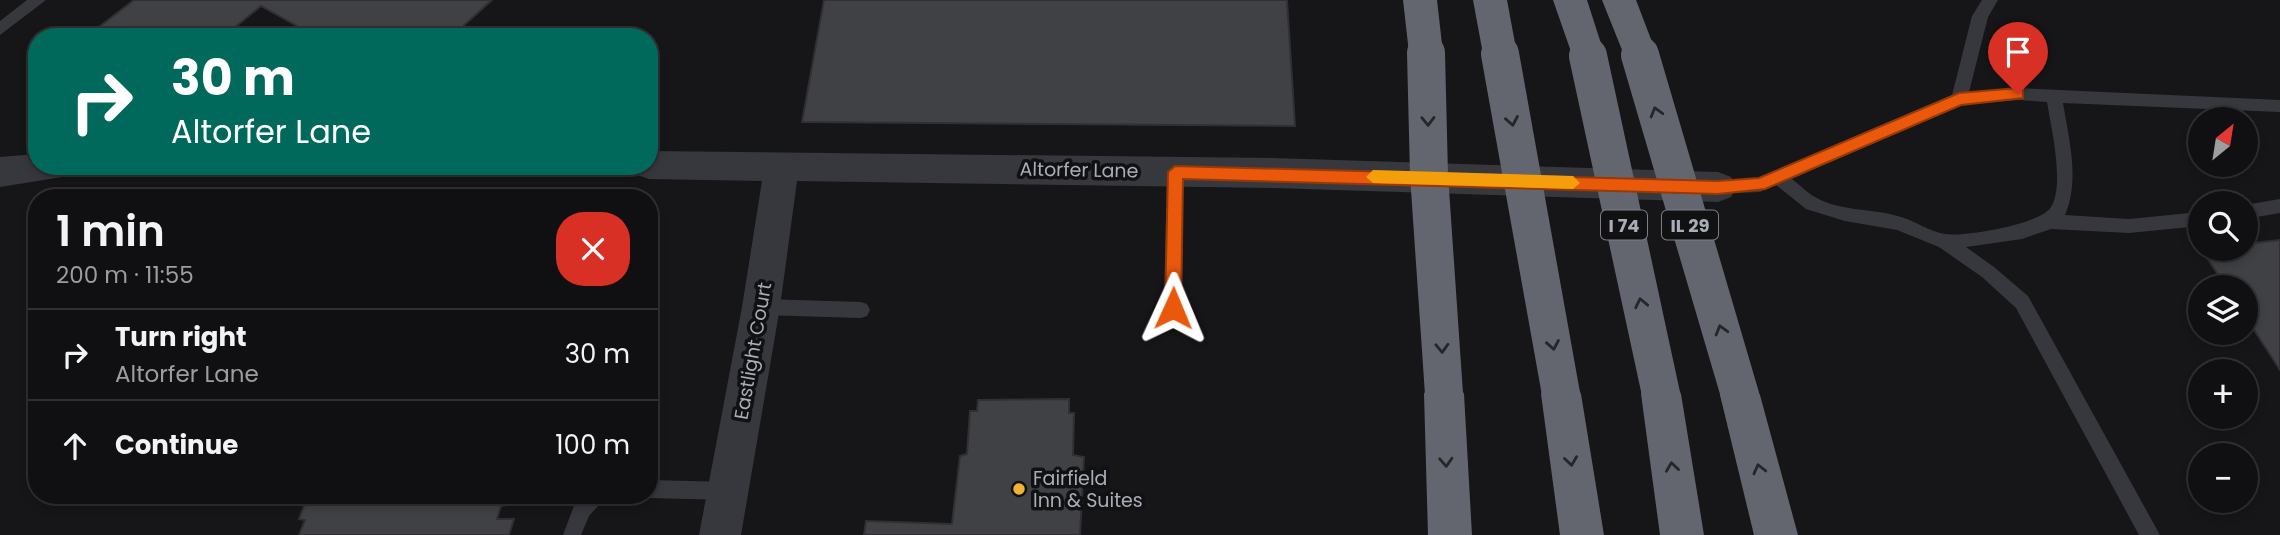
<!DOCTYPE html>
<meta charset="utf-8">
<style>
body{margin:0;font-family:Poppins,sans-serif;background:#19191b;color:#f1f3f6;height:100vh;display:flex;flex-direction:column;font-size:26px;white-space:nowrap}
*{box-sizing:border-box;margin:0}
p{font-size:23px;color:#9c9d9f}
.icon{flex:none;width:38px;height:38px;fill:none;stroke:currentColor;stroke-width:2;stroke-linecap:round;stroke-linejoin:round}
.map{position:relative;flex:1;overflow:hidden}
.side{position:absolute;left:28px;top:189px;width:630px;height:315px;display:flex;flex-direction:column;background:#101012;border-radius:28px;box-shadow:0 4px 10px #0003,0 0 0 2px #303032}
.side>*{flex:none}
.hud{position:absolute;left:28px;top:28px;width:630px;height:147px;border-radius:28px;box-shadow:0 4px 10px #0003,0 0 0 2px #303032;background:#00695c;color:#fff;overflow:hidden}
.needle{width:46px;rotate:30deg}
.tools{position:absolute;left:2188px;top:107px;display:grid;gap:14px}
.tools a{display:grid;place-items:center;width:70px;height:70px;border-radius:50%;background:#101012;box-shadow:0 4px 10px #0003,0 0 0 2px #303032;font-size:35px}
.pin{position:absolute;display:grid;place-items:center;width:60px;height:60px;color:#fff;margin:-72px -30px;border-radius:50% 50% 50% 0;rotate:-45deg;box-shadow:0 0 7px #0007}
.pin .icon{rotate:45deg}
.me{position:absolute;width:77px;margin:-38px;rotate:1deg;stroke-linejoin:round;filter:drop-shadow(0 0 5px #0008)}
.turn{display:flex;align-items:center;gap:24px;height:147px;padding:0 28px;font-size:32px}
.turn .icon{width:91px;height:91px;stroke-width:2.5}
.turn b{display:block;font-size:49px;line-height:60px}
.round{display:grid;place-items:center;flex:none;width:74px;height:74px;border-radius:28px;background:#19191b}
.overview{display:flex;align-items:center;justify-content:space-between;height:119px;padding:0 28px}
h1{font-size:42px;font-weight:600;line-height:52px}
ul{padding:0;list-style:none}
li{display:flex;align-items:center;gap:21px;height:91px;padding:0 28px;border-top:2px solid #303032}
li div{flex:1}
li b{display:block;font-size:26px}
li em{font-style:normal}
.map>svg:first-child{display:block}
.building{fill:#404145;stroke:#303034;stroke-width:2}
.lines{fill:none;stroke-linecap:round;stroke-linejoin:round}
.lane{fill:#37383d;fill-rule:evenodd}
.street{fill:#37383d;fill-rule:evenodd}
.highway{fill:#63666e;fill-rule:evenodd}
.highway-bridge{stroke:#63666e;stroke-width:38}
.oneway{stroke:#26262a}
.route{fill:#ea580c;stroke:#983908;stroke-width:2}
.slow{fill:#f59e0b}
.poi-dot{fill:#f2b134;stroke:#111113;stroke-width:2.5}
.labels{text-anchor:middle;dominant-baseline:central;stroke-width:7;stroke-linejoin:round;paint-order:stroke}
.shield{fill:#111113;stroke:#7b7e86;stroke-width:2}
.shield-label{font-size:18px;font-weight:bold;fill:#a8adb8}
.street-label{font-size:19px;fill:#a8adb8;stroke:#111113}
.poi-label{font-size:19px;fill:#a8adb8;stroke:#111113;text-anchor:start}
</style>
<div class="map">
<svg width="2280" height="535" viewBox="0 0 2280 535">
<rect width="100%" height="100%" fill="#161618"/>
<!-- building -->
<g class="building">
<path d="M134,0H492L451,37H317L261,6L223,37H86Z"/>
<path d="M824,0H1287L1295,126L802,122Z"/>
<path d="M2280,240V370L2245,316V287H2226L2202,250L2245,248V244Z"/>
<path d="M1069,399V413H1074L1073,455L1084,457L1080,535H864L866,521L952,524L960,456L967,454L970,411H977L978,400Z"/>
<path d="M308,495H510L507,505L501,506L497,519H514L509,535H299L305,520L299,519Z"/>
</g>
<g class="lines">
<!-- lane -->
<g class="lane">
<path d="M27,0H46L0,35V21Z"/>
<path d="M1982,0H1998L1988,17L1969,92L2018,88L2280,100V112L2063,103C2069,140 2080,180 2065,215L2129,219L2200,212V226L2129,233L2051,229L2022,239L1966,247L1994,267L2028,296L2160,535H2139L2016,308L1982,277L1939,247L1897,230L1845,221L1806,209L1776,185L1760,192L1718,194L1712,192L1710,187L1712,182L1718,180L1759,178L1952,95L1972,16ZM2018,100L2047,102C2051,127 2065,185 2051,207C2041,224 1965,237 1945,234C1930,232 1915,221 1901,217C1874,208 1842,212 1817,198C1808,194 1800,185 1792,179L1961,105Z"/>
<path d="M1175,165L1181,167L1183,172L1182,308L1179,314L1173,316L1167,314L1164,308L1167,172L1169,167Z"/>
<path d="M2280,199V213L2245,219V205Z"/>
<path d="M761,299L861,302L867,304L870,310L867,316L861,318L761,315L755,313L752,307L755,301Z"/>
<path d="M649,480L729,482L736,484L739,491L736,498L729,500L649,498L642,495H649Z"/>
<path d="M584,495H608L589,516L581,535H563L575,503Z"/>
</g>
<!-- street -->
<g class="street">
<path d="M649,151L1273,158L1718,172L1731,177L1736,187L1731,197L1718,202L1273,188L797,181L780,307L741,535H699L742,307L762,181L649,179L637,175L632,166H649Z"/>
<path d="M37,154V166H73L68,176L0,187V157Z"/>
</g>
<!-- highway -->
<g class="highway">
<path d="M1403,0H1437L1443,53L1438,63L1426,67L1414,63L1409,53Z"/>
<path d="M1473,0H1507L1517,54L1512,64L1500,68L1488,64L1483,54Z"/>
<path d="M1553,0H1587L1605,56L1600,66L1588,70L1576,66Z"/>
<path d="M1602,0H1636L1657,55L1652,65L1640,69L1628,65Z"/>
<path d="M1444,375L1458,381L1464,394L1472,535H1428L1424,394L1430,381Z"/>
<path d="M1561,375L1575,381L1581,394L1604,535H1560L1541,394L1547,381Z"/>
<path d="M1661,375L1675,381L1681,394L1704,535H1660L1641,394L1647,381Z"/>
<path d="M1740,376L1754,382L1760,395L1798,535H1754L1720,395L1726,382Z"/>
</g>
<!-- highway-bridge -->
<g class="highway-bridge">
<path d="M1426,53L1429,175L1444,394"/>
<path d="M1500,54L1561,394"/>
<path d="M1640,55L1740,395"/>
<path d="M1588,56L1661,394"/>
</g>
</g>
<!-- one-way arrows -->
<defs><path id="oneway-chevron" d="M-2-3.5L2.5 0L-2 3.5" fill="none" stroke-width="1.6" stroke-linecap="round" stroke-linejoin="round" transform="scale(1.75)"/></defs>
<g class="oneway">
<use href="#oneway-chevron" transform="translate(1656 112) rotate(-106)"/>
<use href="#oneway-chevron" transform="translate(1428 121) rotate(89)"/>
<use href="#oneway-chevron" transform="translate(1512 121) rotate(80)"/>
<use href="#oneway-chevron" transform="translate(1641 303) rotate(-102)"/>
<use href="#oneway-chevron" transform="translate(1721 330) rotate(-106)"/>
<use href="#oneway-chevron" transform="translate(1553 345) rotate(80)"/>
<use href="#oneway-chevron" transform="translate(1442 348) rotate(88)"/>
<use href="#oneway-chevron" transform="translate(1571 461) rotate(82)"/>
<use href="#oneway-chevron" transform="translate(1446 462) rotate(87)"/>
<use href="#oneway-chevron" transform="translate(1672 467) rotate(-98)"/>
<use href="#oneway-chevron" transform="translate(1759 469) rotate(-104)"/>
</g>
<!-- route -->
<path class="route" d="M2018,88L2023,89V98L1961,105L1765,189L1718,194L1183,179L1181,308L1173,316L1165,308L1168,172L1175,166L1718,181L1759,178L1959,93Z"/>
<!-- slow -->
<path class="slow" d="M1373,170L1573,176L1580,183L1573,189L1373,183L1366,177Z"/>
<!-- markers -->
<circle class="poi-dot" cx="1019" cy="489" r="7"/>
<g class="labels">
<!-- shield labels -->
<g class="shield">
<rect x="1601" y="210.5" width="46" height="29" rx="5"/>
<rect x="1662" y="210.5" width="56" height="29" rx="5"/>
</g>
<g class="shield-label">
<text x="1624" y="225">I 74</text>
<text x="1690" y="225">IL 29</text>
</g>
<!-- street labels -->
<g class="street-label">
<text transform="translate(1079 170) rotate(1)">Altorfer Lane</text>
<text transform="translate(753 351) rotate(-80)">Eastlight Court</text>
</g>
<!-- poi labels -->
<g class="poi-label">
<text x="1033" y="478">Fairfield<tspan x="1033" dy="22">Inn &amp; Suites</tspan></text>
</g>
</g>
</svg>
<div class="tools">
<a><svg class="needle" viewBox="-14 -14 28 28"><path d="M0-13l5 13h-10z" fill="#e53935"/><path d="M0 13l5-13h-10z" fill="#9c9d9f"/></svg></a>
<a><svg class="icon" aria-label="search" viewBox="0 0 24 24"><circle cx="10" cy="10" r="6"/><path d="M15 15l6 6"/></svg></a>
<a><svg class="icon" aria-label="layers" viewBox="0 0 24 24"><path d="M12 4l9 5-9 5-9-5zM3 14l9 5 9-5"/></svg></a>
<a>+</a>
<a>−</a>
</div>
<div class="pin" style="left:2018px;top:94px;background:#d93025"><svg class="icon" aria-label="arrive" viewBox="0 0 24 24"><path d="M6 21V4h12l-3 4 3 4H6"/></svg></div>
<svg class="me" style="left:1173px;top:308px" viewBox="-20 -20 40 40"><path d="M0-17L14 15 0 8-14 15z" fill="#ea580c" stroke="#fff" stroke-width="4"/></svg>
<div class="hud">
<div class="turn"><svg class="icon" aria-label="right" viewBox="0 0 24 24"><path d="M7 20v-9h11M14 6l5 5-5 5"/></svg><div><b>30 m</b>Altorfer Lane</div></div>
</div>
<section class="side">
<div class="overview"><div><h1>1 min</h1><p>200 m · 11:55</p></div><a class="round" style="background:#d93025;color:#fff"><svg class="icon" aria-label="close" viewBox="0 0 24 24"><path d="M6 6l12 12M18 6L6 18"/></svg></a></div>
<ul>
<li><svg class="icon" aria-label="right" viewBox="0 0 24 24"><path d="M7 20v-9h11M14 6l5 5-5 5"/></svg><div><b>Turn right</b><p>Altorfer Lane</p></div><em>30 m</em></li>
<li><svg class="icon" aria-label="ahead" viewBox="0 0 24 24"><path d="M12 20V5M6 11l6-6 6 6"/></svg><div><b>Continue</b></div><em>100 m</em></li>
</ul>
</section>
</div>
